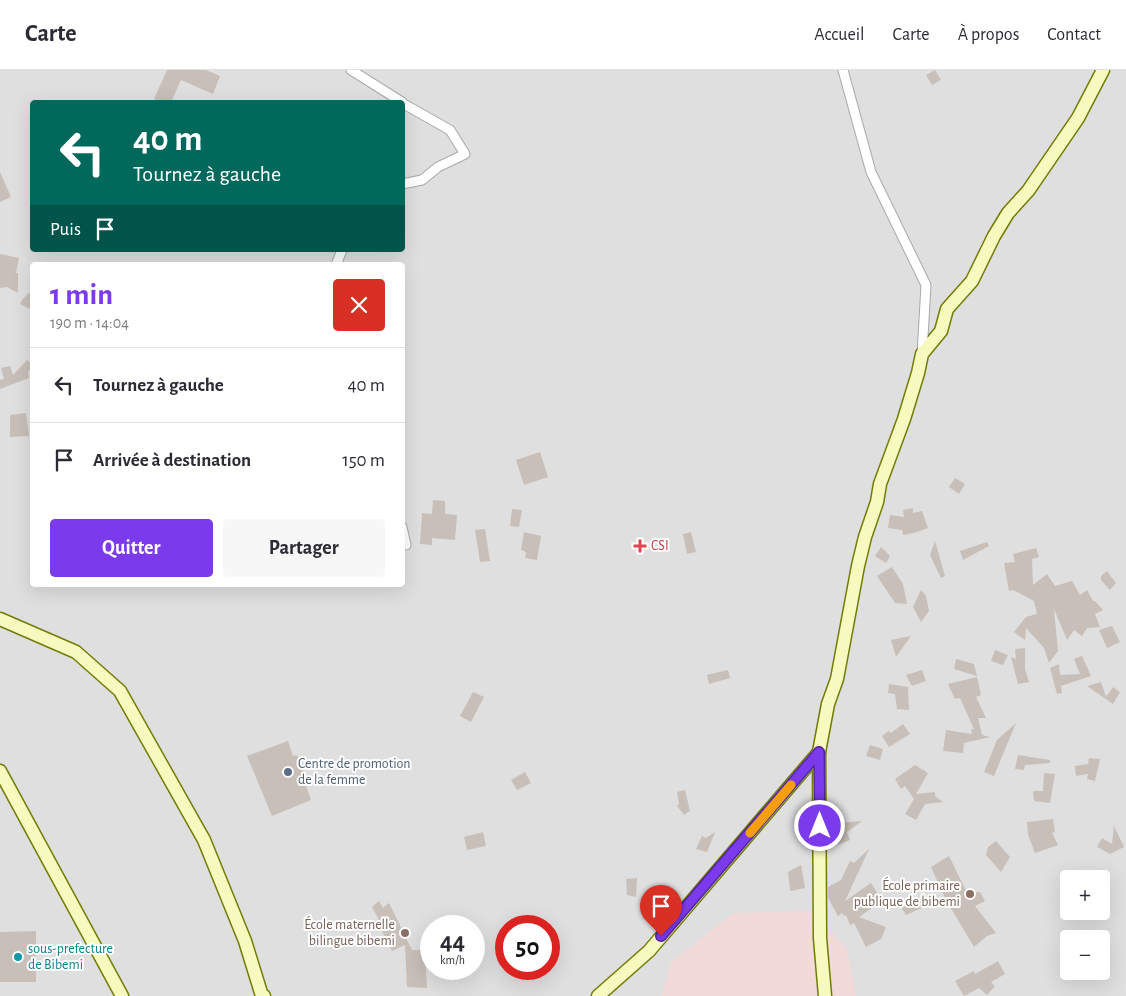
<!DOCTYPE html>
<html lang="fr">
<meta charset="utf-8">
<style>
body{margin:0;font-family:"Alegreya Sans",sans-serif;background:#f7f7f7;color:#2b2b33;height:100vh;display:flex;flex-direction:column;font-size:19px;white-space:nowrap}
*{box-sizing:border-box;margin:0}
p{font-size:16px;color:#7c7c81}
.icon{flex:none;width:28px;height:28px;fill:none;stroke:currentColor;stroke-width:2;stroke-linecap:round;stroke-linejoin:round}
.map{position:relative;flex:1;overflow:hidden}
.details{position:absolute;left:30px;top:192px;width:375px;height:325px;display:flex;flex-direction:column;background:#fff;border-radius:5px;box-shadow:0 5px 20px #0002}
.details>*{flex:none}
.guide{position:absolute;left:30px;top:30px;width:375px;height:152px;border-radius:5px;box-shadow:0 5px 20px #0002;background:#00695c;color:#fff;overflow:hidden}
.buttons{position:absolute;left:1060px;top:800px;display:grid;gap:10px}
.buttons a{display:grid;place-items:center;width:50px;height:50px;border-radius:5px;background:#fff;box-shadow:0 5px 20px #0002;font-size:25px}
.speed{position:absolute;left:420px;top:845px;display:flex;gap:10px;font-size:25px;font-weight:700;text-align:center}
.speed>*{display:grid;place-content:center;width:65px;height:65px;border-radius:50%;background:#fff;box-shadow:0 5px 20px #0002;line-height:1}
.speed small{font-size:12px;font-weight:400}
.speed .limit{border:8px solid #d22;background:#fff;color:#111}
.pin{position:absolute;display:grid;place-items:center;width:42px;height:42px;color:#fff;margin:-51px -21px;border-radius:50% 50% 50% 0;rotate:-45deg;box-shadow:0 0 5px #0007}
.pin .icon{rotate:45deg}
.me{position:absolute;width:55px;margin:-28px;rotate:0deg;stroke-linejoin:round;filter:drop-shadow(0 0 4px #0008)}
.turn{display:flex;align-items:center;gap:18px;height:105px;padding:0 20px;font-size:22px}
.turn .icon{width:65px;height:65px;stroke-width:2.5}
.turn b{display:block;font-size:35px;line-height:42px}
.then{display:flex;align-items:center;height:48px;padding:0 20px;background:#0003;gap:10px;font-size:19px}
.round{display:grid;place-items:center;flex:none;width:52px;height:52px;border-radius:5px;background:#f7f7f7}
.head{display:flex;align-items:center;justify-content:space-between;height:85px;padding:0 20px}
h1{font-size:30px;font-weight:700;line-height:38px;color:#7c3aed}
.cta{display:flex;gap:10px;margin-top:auto;padding:10px 20px}
.cta a{flex:1;height:58px;border-radius:5px;background:#7c3aed;color:#fff;font-size:20px;font-weight:700;line-height:58px;text-align:center}
.cta a+a{background:#f7f7f7;color:#2b2b33}
ul{padding:0;list-style:none}
li{display:flex;align-items:center;gap:15px;height:75px;padding:0 20px;border-top:1px solid #e1e1e2}
li div{flex:1}
li b{display:block;font-size:19px}
li em{font-style:normal}
header{display:flex;align-items:center;gap:30px;box-sizing:border-box;height:70px;padding:0 25px;background:#fff;border-bottom:1px solid #e1e1e2}
header strong{font-size:24px}
nav{display:flex;gap:28px;margin-inline-start:auto;font-size:18px}
.map>svg:first-child{display:block}
.residential{fill:#e0dfdf;fill-rule:evenodd}
.commercial{fill:#f2dad9}
.building{fill:#c7bfb8}
.lines{fill:none;stroke-linecap:round;stroke-linejoin:round}
.street-casing{stroke:#a9a9a9;stroke-width:11}
.secondary-casing{stroke:#707d05;stroke-width:15}
.street{stroke:#fff;stroke-width:9}
.secondary{stroke:#f7fabf;stroke-width:12}
.route-casing{stroke:#51269a;stroke-width:12}
.route{stroke:#7c3aed;stroke-width:9}
.slow{stroke:#f59e0b;stroke-width:9}
.health-dot{fill:#e0444e;stroke:#fff;stroke-width:2}
.service-dot{fill:#5c6f8a;stroke:#fff;stroke-width:2}
.education-dot{fill:#8d6e63;stroke:#fff;stroke-width:2}
.culture-dot{fill:#0f9aa8;stroke:#fff;stroke-width:2}
.labels{text-anchor:middle;dominant-baseline:central;stroke-width:4;stroke-linejoin:round;paint-order:stroke}
.health-label{font-size:14px;fill:#be3a42;stroke:#fff;text-anchor:start}
.service-label{font-size:14px;fill:#4e5e75;stroke:#fff;text-anchor:start}
.education-label{font-size:14px;fill:#785e54;stroke:#fff;text-anchor:end}
.culture-label{font-size:14px;fill:#0d838f;stroke:#fff;text-anchor:start}
</style>
<header>
<strong>Carte</strong>
<nav><a>Accueil</a><a>Carte</a><a>À propos</a><a>Contact</a></nav>
</header>
<div class="map">
<svg width="1126" height="926" viewBox="0 0 1126 926">
<rect width="100%" height="100%" fill="#f2efe9"/>
<!-- residential -->
<path class="residential" d="M0,0H1126V926H0ZM32,32H402V180H32ZM32,195H402V515H32ZM1069,809H1101V841H1069ZM431,856H474V899H431ZM506,856H549V899H506ZM1069,869H1101V901H1069Z"/>
<!-- commercial -->
<path class="commercial" d="M812,841L847,879L856,926H662L671,892L734,843Z"/>
<!-- building -->
<g class="building">
<path d="M167,0H206L220,6L213,24L181,10L171,32H161L154,29Z"/>
<path d="M935,0L941,10L932,15L926,5Z"/>
<path d="M0,102L11,127L0,132Z"/>
<path d="M0,184L19,188L16,203H18V223L7,217L0,218Z"/>
<path d="M32,220V240L20,234L22,230Z"/>
<path d="M27,290L32,294L28,303L29,308L0,319V310L4,309L1,298L10,296L13,305Z"/>
<path d="M26,343L29,366L10,367V345Z"/>
<path d="M540,382L548,407L524,415L516,390Z"/>
<path d="M955,408L965,414L959,424L949,417Z"/>
<path d="M433,430L445,431V444L457,445L455,470L432,468V475L420,474L422,443L432,444Z"/>
<path d="M913,438V443L922,441L928,458L914,463L903,465L902,460L888,458L890,445L904,447L903,440Z"/>
<path d="M512,439L522,440L519,457L510,456Z"/>
<path d="M485,459L490,491L480,492L475,460Z"/>
<path d="M524,462L541,466L537,490L525,488L526,482L521,480Z"/>
<path d="M691,462L696,482L687,484L683,464Z"/>
<path d="M935,471L945,506L941,508L930,485Z"/>
<path d="M987,472L989,476L963,490L960,481Z"/>
<path d="M881,477L890,486L886,493L875,486Z"/>
<path d="M1036,478L1039,487L1032,489L1033,515L1047,504L1055,516L1072,511L1080,525L1087,520L1093,531H1095L1103,540L1095,544L1100,557L1087,558L1082,566L1074,560L1067,570L1054,539L1058,581L1049,593L1044,578L1026,558L1025,570L1014,562L1026,547L1037,544L1034,531L1013,520L1009,521L1004,493L1015,492L1013,484Z"/>
<path d="M892,497L903,514L907,534L895,533L877,506Z"/>
<path d="M1107,501L1116,513L1110,520L1101,510V506Z"/>
<path d="M921,520L926,526L929,541L921,552L913,537Z"/>
<path d="M1112,556L1120,572L1107,578L1099,560Z"/>
<path d="M911,566L896,587L891,570Z"/>
<path d="M1025,578V599L1029,612L1018,614L1011,587L1016,589L1015,579Z"/>
<path d="M995,580L1008,585L1003,595L991,591Z"/>
<path d="M1082,586L1091,606L1061,616L1062,623L1057,624L1050,598L1059,594L1060,605L1080,604L1074,589Z"/>
<path d="M956,589L974,594L977,606L954,599Z"/>
<path d="M728,600L730,608L709,614L707,605Z"/>
<path d="M922,600L926,611L912,616L906,605Z"/>
<path d="M977,607L981,625L976,627L986,648H978L982,665L990,667L964,673L963,683L943,681L946,660L972,664L971,659H974L960,628L955,629L948,614Z"/>
<path d="M1101,612L1106,627L1113,617L1120,622L1113,634L1087,616Z"/>
<path d="M889,614L908,617L909,640L897,639L895,624L888,623Z"/>
<path d="M473,622L484,627L471,652L460,646Z"/>
<path d="M1016,653L994,706L984,702L997,670Z"/>
<path d="M903,654L910,664L889,677L882,666L889,661L891,663Z"/>
<path d="M288,671L293,686L297,685L308,712L305,713L311,730L272,746L247,686Z"/>
<path d="M870,675L883,679L880,690L866,686Z"/>
<path d="M1018,685L1050,690V693L1025,695L1024,700L1015,699Z"/>
<path d="M1089,688L1100,689L1095,711L1087,709L1088,704L1076,706L1075,696L1088,694Z"/>
<path d="M915,695L928,703L916,724L935,722V726L943,732L925,734L916,750L905,744L914,729L905,716L901,719L895,709Z"/>
<path d="M525,702L531,713L517,720L511,710Z"/>
<path d="M1044,703L1055,704L1050,733L1034,731L1033,721H1043Z"/>
<path d="M685,720L690,741L684,745L677,736L679,734L677,722Z"/>
<path d="M1053,749L1055,762L1052,763L1058,775L1035,783L1028,765L1027,752Z"/>
<path d="M862,751L847,762L850,770L838,775L837,753Z"/>
<path d="M1114,756L1124,777L1110,784L1097,777L1102,768L1112,774Z"/>
<path d="M483,762L486,776L467,780L464,767Z"/>
<path d="M715,762L707,782L696,779L702,766L706,768Z"/>
<path d="M996,771L1010,787L1001,802L986,785L988,777Z"/>
<path d="M869,779L845,831L871,813L882,831L859,847L886,857L881,869L866,877L854,853L850,855L846,845L844,846L842,843L838,846L828,828V817L841,810L850,791L854,793Z"/>
<path d="M949,786L967,823L980,822L985,831L975,836L996,863L987,866L974,877L946,830L931,797Z"/>
<path d="M801,795L805,818L790,821L788,802Z"/>
<path d="M637,808L636,827L627,825L626,809Z"/>
<path d="M922,828L924,837L906,845L901,837Z"/>
<path d="M379,831L383,838L389,833L412,880H425L427,918L407,917L405,875L392,881L381,859L383,857L372,837Z"/>
<path d="M36,861V912H0V862Z"/>
<path d="M998,891L1005,904L991,912L995,916L987,925L979,918L964,926L955,911L974,901L975,904Z"/>
</g>
<g class="lines">
<defs>
<g id="street">
<path d="M351,0L402,32"/>
<path d="M843,0L871,102L926,215L922,284"/>
<path d="M402,33L450,60L465,84L438,97L422,110L402,114"/>
<path d="M336,195L342,180"/>
<path d="M402,457L406,475"/>
</g>
<g id="secondary">
<path d="M0,549L76,582L120,621L204,770L245,871L262,926H264"/>
<path d="M0,701L122,926"/>
<path d="M598,926L649,881L819,682"/>
<path d="M825,926L820,868L819,682L828,634L837,609L858,496L865,467L877,432L880,414L904,349L918,303L922,284L941,261L947,239L972,211L994,166L1008,143L1028,121L1078,48L1103,0"/>
</g>
</defs>
<!-- street casing -->
<use href="#street" class="street-casing"/>
<!-- secondary casing -->
<use href="#secondary" class="secondary-casing"/>
<!-- street -->
<use href="#street" class="street"/>
<!-- secondary -->
<use href="#secondary" class="secondary"/>
</g>
<g class="lines">
<defs>
<path id="route" d="M661,866L819,682L820,756"/>
</defs>
<!-- route casing -->
<use href="#route" class="route-casing"/>
<!-- route -->
<use href="#route" class="route"/>
<!-- slow -->
<path class="slow" d="M750,763L791,715"/>
</g>
<!-- markers -->
<path class="health-dot" d="M637.5 468.5h5v5h5v5h-5v5h-5v-5h-5v-5h5z"/>
<circle class="service-dot" cx="288" cy="702" r="5"/>
<g class="education-dot">
<circle cx="970" cy="824" r="5"/>
<circle cx="405" cy="863" r="5"/>
</g>
<circle class="culture-dot" cx="18" cy="887" r="5"/>
<g class="labels">
<!-- health labels -->
<g class="health-label">
<text x="651" y="476">CSI</text>
</g>
<!-- service labels -->
<g class="service-label">
<text x="298" y="694">Centre de promotion<tspan x="298" dy="16">de la femme</tspan></text>
</g>
<!-- education labels -->
<g class="education-label">
<text x="960" y="816">École primaire<tspan x="960" dy="16">publique de bibemi</tspan></text>
<text x="395" y="855">École maternelle<tspan x="395" dy="16">bilingue bibemi</tspan></text>
</g>
<!-- culture labels -->
<g class="culture-label">
<text x="28" y="879">sous-prefecture<tspan x="28" dy="16">de Bibemi</tspan></text>
</g>
</g>
</svg>
<div class="buttons">
<a>+</a>
<a>−</a>
</div>
<div class="speed"><div>44<small>km/h</small></div><div class="limit">50</div></div>
<div class="pin" style="left:661px;top:866px;background:#d93025"><svg class="icon" aria-label="arrive" viewBox="0 0 24 24"><path d="M6 21V4h12l-3 4 3 4H6"/></svg></div>
<svg class="me" style="left:820px;top:756px" viewBox="-20 -20 40 40"><circle r="17" fill="#7c3aed" stroke="#fff" stroke-width="3"/><path d="M0-11L8 9 0 5-8 9z" fill="#fff"/></svg>
<div class="guide">
<div class="turn"><svg class="icon" aria-label="left" viewBox="0 0 24 24"><path d="M17 20v-9H6M10 6l-5 5 5 5"/></svg><div><b>40 m</b>Tournez à gauche</div></div>
<div class="then">Puis<svg class="icon" aria-label="arrive" viewBox="0 0 24 24"><path d="M6 21V4h12l-3 4 3 4H6"/></svg></div>
</div>
<section class="details">
<div class="head"><div><h1>1 min</h1><p>190 m · 14:04</p></div><a class="round" style="background:#d93025;color:#fff"><svg class="icon" aria-label="close" viewBox="0 0 24 24"><path d="M6 6l12 12M18 6L6 18"/></svg></a></div>
<ul>
<li><svg class="icon" aria-label="left" viewBox="0 0 24 24"><path d="M17 20v-9H6M10 6l-5 5 5 5"/></svg><div><b>Tournez à gauche</b></div><em>40 m</em></li>
<li><svg class="icon" aria-label="arrive" viewBox="0 0 24 24"><path d="M6 21V4h12l-3 4 3 4H6"/></svg><div><b>Arrivée à destination</b></div><em>150 m</em></li>
</ul>
<div class="cta"><a>Quitter</a><a>Partager</a></div>
</section>
</div>
